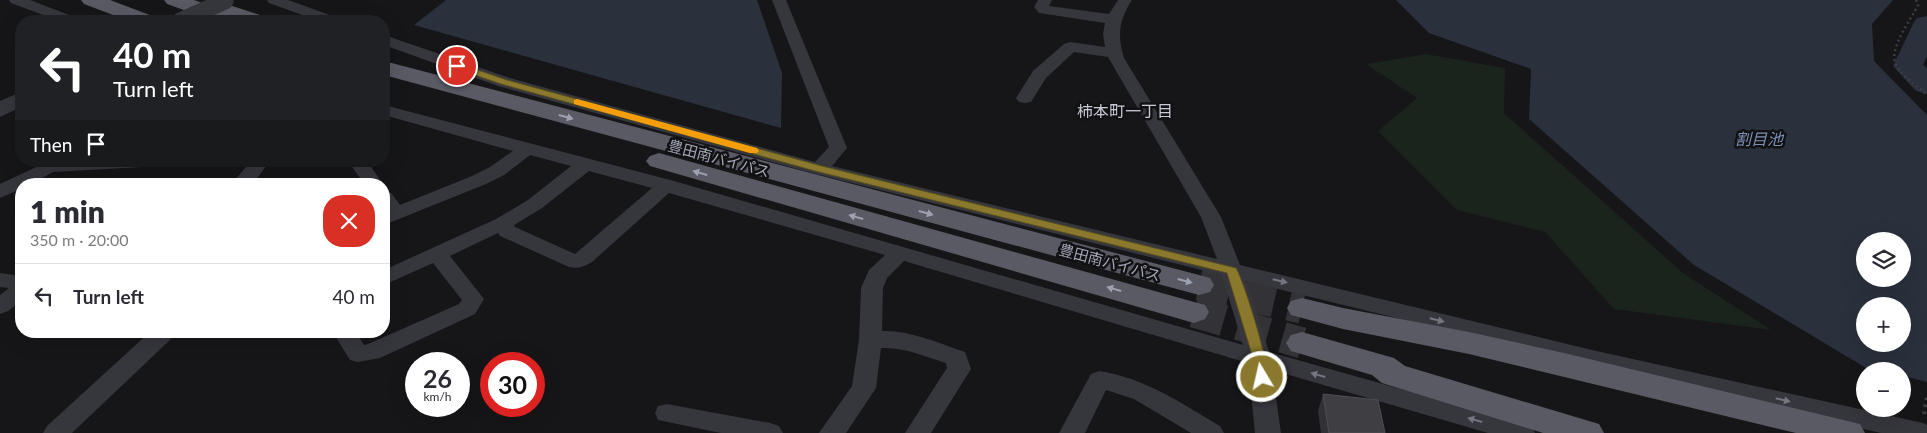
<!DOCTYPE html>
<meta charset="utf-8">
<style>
body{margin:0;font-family:Lato,"Noto Sans JP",sans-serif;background:#f2f2f3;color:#2b2b33;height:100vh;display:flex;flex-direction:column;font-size:19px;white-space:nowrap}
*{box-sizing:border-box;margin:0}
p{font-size:16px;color:#7c7c81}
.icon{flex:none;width:28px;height:28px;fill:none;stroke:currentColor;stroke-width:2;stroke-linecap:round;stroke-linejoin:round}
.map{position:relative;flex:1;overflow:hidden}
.sheet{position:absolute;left:15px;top:178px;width:375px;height:160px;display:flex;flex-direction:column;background:#fff;border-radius:20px;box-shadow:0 5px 20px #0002}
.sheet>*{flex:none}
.guide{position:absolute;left:15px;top:15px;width:375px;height:152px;border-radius:20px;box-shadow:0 5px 20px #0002;background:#202124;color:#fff;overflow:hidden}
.tools{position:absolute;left:1856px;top:232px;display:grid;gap:10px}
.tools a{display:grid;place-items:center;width:55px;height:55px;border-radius:50%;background:#fff;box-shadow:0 5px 20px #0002;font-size:25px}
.speed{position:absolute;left:405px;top:352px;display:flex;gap:10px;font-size:25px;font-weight:700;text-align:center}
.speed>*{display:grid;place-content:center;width:65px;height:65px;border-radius:50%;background:#fff;box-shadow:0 5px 20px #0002;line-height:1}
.speed small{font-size:12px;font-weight:400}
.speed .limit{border:8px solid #d22;background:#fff;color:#111}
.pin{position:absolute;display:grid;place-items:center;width:42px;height:42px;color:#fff;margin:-21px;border:2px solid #fff;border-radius:50%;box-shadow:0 1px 5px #0007}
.me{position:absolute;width:55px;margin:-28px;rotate:351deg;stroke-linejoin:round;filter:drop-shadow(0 0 4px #0008)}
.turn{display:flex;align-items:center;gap:18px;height:105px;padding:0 15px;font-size:22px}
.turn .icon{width:65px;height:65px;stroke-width:2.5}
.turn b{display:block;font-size:35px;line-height:42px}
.then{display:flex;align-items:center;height:48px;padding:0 15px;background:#0003;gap:10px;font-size:19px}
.round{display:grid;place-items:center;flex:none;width:52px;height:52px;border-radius:20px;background:#f2f2f3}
.headline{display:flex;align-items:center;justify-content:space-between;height:85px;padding:0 15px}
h1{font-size:30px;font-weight:800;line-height:38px}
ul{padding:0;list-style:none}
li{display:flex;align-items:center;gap:15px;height:65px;padding:0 15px;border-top:1px solid #e1e1e2}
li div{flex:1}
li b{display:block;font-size:19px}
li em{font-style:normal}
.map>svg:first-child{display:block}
.green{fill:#1b231d}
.water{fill:#2a313c;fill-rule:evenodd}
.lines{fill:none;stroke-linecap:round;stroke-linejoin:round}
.river{fill:#2a313c;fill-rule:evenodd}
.trunk-tunnel{stroke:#333337;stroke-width:31;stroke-dasharray:31 15;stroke-linecap:butt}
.path-far1{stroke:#3c3d44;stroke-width:2.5;stroke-dasharray:2 3;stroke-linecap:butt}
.path{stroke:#3c3d44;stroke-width:4;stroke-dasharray:2.5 4.5;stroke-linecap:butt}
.minor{fill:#36363d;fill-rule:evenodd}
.tertiary{fill:#36363d;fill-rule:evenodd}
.trunk{fill:#5a5a65;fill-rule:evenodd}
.minor-bridge{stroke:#36363d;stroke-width:17}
.wall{fill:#323135}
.building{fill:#3e3e43;stroke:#4e4f55}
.oneway{fill:#9ea1b0}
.oneway2{fill:#747581}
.route{fill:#8a792d;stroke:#5a4f1d}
.slow{fill:#f59e0b}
.labels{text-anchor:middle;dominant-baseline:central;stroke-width:5;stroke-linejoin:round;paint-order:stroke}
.street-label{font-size:15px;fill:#a6a9b8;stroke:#111012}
.neighbourhood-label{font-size:16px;fill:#c7c9d4;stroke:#111012}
.water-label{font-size:16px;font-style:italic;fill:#7b91b6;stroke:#111012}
</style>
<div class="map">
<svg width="1927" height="433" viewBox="0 0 1927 433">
<rect width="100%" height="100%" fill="#161517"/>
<!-- green -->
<path class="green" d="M1426,54L1505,68L1504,113L1683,273L1771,330L1614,309L1545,232L1457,210L1378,131L1417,98L1366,64Z"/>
<!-- water -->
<g class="water">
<path d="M446,0H757L782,73L781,128L414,25Z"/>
<path d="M1396,0H1893L1872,24L1874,61L1927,115V382L1903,376L1902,371H1880L1866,368L1694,265L1529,119L1531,69L1429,33ZM1865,241H1902V279H1865ZM1865,306H1902V344H1865Z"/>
</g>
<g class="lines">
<!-- river -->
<path class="river" d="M1927,16V56L1923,65L1927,68V94L1916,91L1893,66L1913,24L1917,18Z"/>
<!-- trunk-tunnel -->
<g class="trunk-tunnel">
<path d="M1199,285L1302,308"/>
<path d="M1194,312L1302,343"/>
</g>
<!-- path-far1 -->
<path class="path-far1" d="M1916,0L1918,5C1911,20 1888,49 1896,65C1902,77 1918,86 1927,95"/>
<!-- path -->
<path class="path" d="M1924,414L1927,396"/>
<!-- minor -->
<g class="minor">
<path d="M9,0H30L77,18L80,21H59L11,3Z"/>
<path d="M267,0H288L338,18L341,21H319L269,3Z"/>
<path d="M772,0H786L847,148L832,166L1217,259L1201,217L1108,57L1074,52L1046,78L1031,102L1025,103L1019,102L1016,98L1033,71L1064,44L1070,42L1105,47L1103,34L1105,23L1039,13L1034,7L1038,0H1052L1049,6L1109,14L1118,0H1132C1119,20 1117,35 1124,58L1221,217L1240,265L1592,350L1923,423L1927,425V433H1881L1592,366L1246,281L1269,352L1522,423L1531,426L1535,433H1488L1272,370L1281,433H1255L1248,363L904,261L887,278L883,288L882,331C910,330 938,343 965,352L971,369L931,433H905L947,368L946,363C924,356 904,347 881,348L876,388L846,433H819L852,386L859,340L861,288L869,270L885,255L669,193L592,262C584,267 578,269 569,267L500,236L498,233L450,256L484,299L475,314L380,358L358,362L350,360L332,331H355L364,345L368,344L459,304L462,300L433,263L384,285V270L496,219L528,200L571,166L530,155L504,175L486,184L384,225V191L391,193L400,205L472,176L490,167L513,151L384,115V105L674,181L1243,345L1222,275L812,173L498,86L384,45V35L510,78L815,162L829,147ZM589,171L652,188L575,254L515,227L514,225L542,208Z"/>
<path d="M49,161H151L149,165L142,167L53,172L31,184H21V189L0,198V184Z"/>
<path d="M251,161H270L255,181V184H235V180Z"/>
<path d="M348,161H367L383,184H364Z"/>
<path d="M0,273L21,276V301L8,311L0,314V295L9,288L0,287Z"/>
<path d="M151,331H176L173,337L72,433H43L47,426Z"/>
<path d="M1099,371C1145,378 1181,403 1220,426L1224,433H1191L1134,399L1106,390L1085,433H1059L1091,374Z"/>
<path d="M667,404L770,423L779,426L783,433H721L658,420L655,413L658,406Z"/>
</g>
<!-- tertiary -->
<path class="tertiary" d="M21,92V107L0,117V101Z"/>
<!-- trunk -->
<g class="trunk">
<path d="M81,0H110L155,17L159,21H129L84,4Z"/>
<path d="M164,0H194L208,5L217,1L266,17L270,21H215L167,4Z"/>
<path d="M384,61L1199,275L1210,278L1214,285L1210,292L1199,295L384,75Z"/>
<path d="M659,153L1205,305L1209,312L1205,319L1194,323L650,166L646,161L650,156Z"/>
<path d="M1302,298L1343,308L1469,332L1564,353L1860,424L1865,433H1796L1469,354L1343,329L1291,315L1287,308L1291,301Z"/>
<path d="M1302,332L1394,358L1405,366L1599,424L1604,433H1543L1382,383L1372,375L1291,351L1286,343L1291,335Z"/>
</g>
<!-- minor-bridge -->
<path class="minor-bridge" d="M180,21L225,1"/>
</g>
<!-- wall -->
<path class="wall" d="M1323,394L1385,433H1321L1318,411Z"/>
<!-- building -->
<path class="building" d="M1323,394L1378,400L1385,433H1329Z"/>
<!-- one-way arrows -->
<defs><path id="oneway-solid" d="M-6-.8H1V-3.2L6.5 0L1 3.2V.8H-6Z" transform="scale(1.25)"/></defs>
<g class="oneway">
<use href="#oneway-solid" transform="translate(566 117) rotate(15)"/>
<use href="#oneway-solid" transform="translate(700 173) rotate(-164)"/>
<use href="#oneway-solid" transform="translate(926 213) rotate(15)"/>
<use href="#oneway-solid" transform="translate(856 217) rotate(-164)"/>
<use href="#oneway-solid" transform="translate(1185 281) rotate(15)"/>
<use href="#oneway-solid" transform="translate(1114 289) rotate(-164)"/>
</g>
<g class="oneway2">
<use href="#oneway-solid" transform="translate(1280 281) rotate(13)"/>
<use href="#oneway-solid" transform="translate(1437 320) rotate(14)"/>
<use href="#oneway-solid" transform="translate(1318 375) rotate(-164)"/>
<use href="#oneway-solid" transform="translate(1783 400) rotate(13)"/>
<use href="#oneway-solid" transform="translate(1475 420) rotate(-164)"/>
</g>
<!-- route -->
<path class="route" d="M454,64H460L507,80L822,166L1236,268C1244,281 1272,371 1267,381H1257L1253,358L1227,273L815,171L501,84L454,68Z"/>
<!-- slow -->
<path class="slow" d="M577,99L757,148L759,151L757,153H750L574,104V100Z"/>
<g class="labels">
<!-- street labels -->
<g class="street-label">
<text transform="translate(719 158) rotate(15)">豊田南バイパス</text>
<text transform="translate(1110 262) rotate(15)">豊田南バイパス</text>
</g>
<!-- neighbourhood labels -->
<g class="neighbourhood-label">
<text x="1125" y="110">柿本町一丁目</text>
</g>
<!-- water labels -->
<g class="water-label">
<text x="1759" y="138">割目池</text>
</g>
</g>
</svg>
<div class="tools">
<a><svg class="icon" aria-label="layers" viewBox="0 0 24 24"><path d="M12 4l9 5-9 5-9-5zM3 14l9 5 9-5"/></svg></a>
<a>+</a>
<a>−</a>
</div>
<div class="speed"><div>26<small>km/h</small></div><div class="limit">30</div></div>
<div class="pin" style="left:457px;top:66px;background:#d93025"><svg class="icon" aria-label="arrive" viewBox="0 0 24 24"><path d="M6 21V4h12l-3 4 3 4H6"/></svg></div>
<svg class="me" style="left:1262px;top:377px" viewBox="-20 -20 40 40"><circle r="17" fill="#8a792d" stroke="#fff" stroke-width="3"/><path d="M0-11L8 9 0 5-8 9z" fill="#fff"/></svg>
<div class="guide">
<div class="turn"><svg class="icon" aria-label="left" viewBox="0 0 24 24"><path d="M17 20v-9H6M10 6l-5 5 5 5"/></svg><div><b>40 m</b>Turn left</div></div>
<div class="then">Then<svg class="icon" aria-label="arrive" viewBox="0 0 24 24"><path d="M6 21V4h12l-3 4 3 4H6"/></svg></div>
</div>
<section class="sheet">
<div class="headline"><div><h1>1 min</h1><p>350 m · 20:00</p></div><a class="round" style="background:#d93025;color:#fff"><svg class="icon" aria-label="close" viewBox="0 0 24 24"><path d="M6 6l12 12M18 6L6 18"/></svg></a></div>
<ul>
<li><svg class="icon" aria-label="left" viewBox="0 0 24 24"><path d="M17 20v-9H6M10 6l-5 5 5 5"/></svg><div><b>Turn left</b></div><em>40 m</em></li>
</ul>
</section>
</div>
